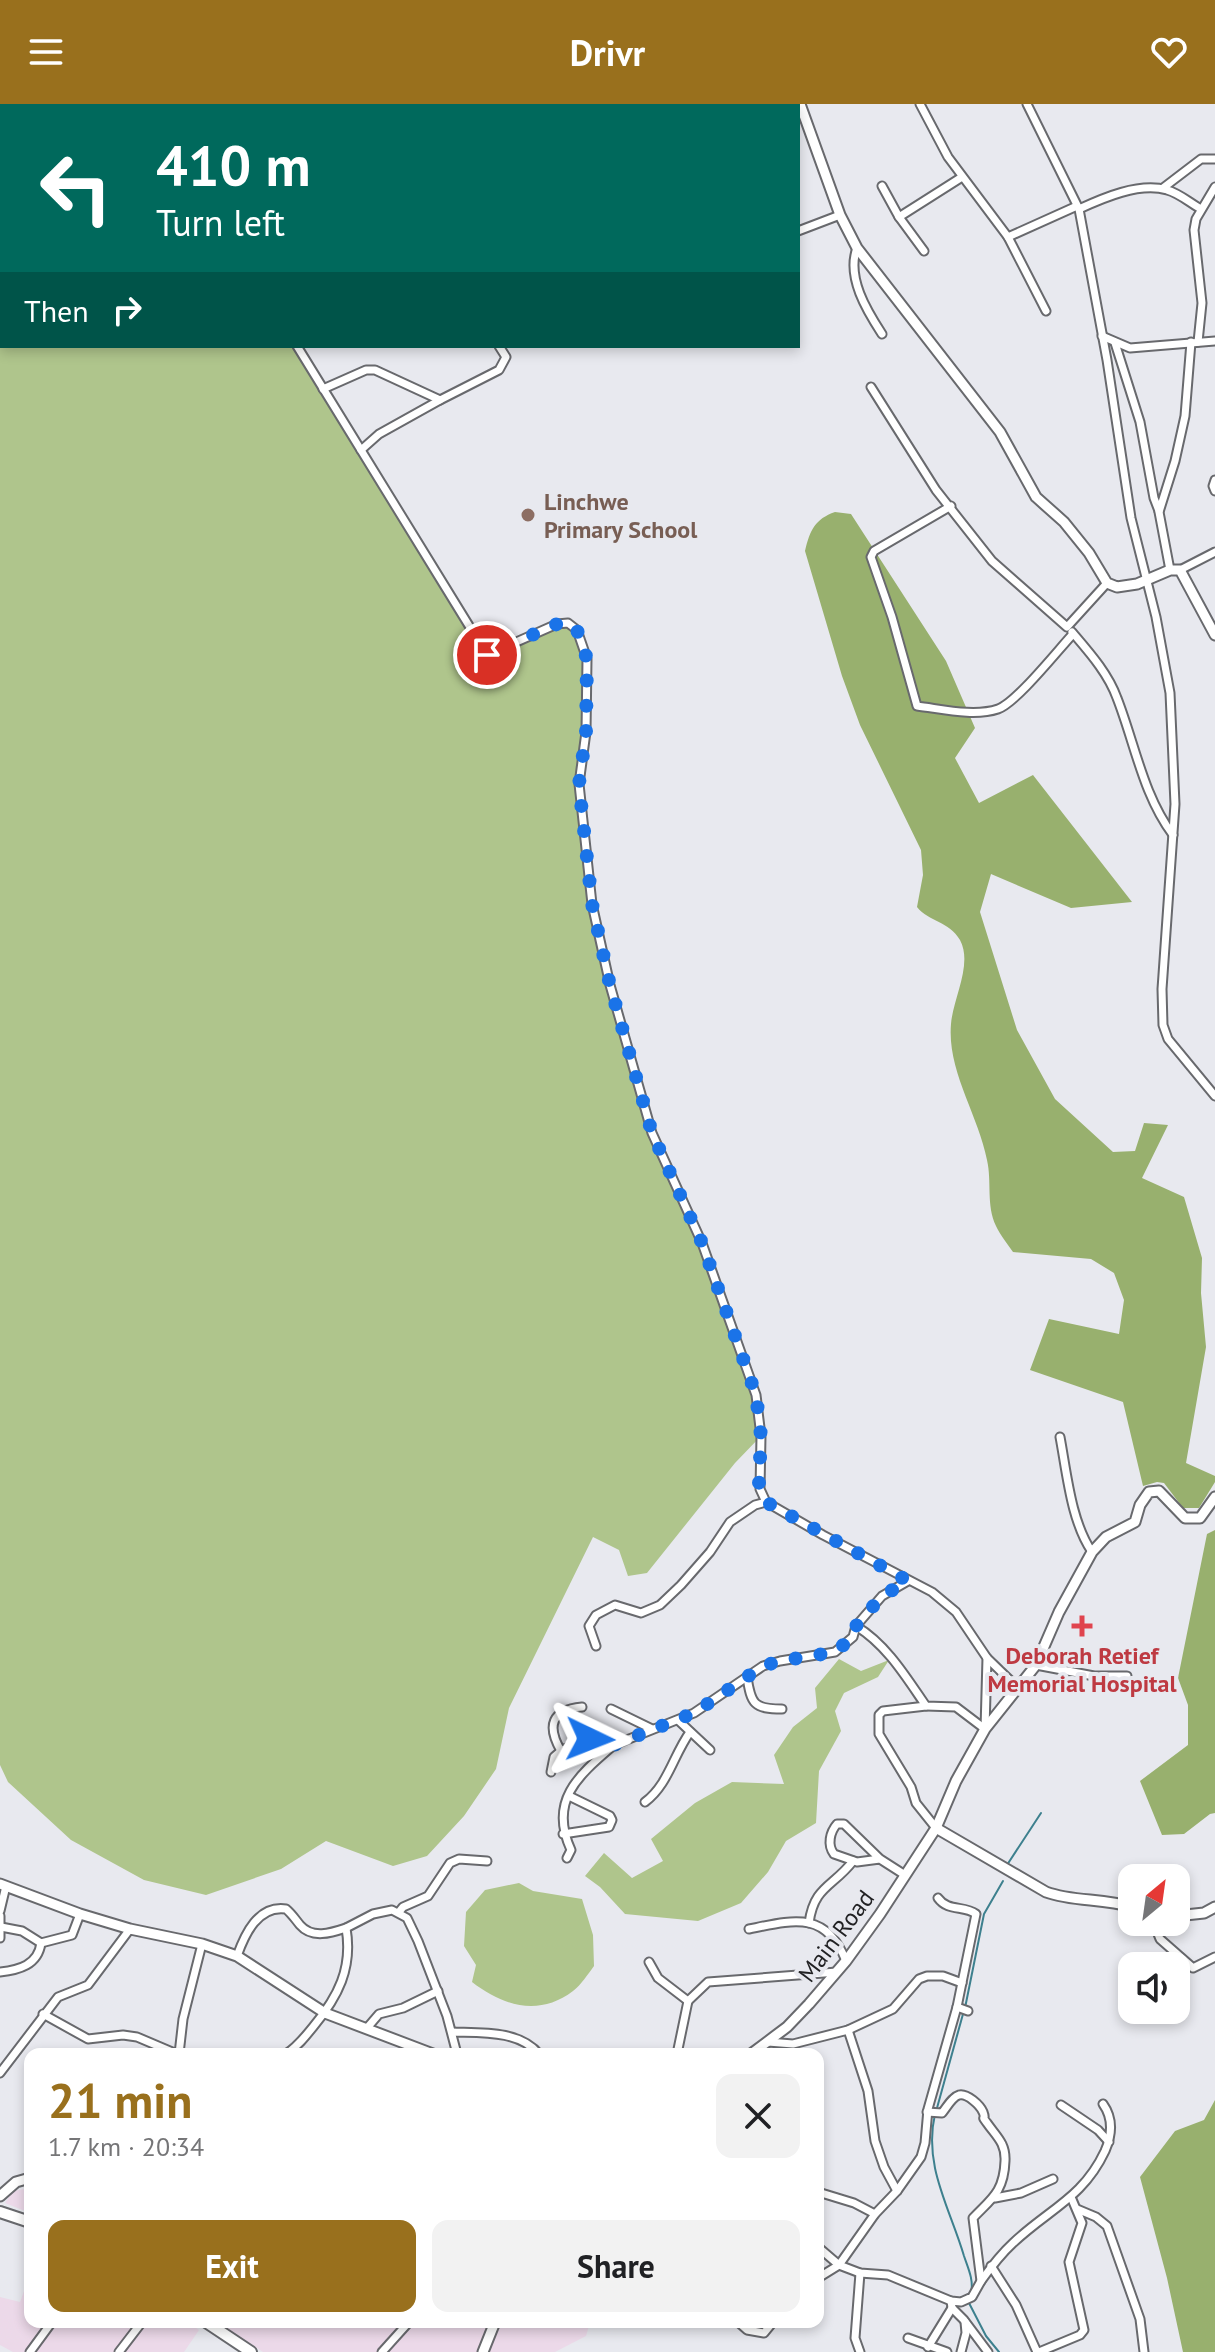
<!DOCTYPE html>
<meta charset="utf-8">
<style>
body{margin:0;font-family:"PT Sans",sans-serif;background:#f2f2f2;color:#202124;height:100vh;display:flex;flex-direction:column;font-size:30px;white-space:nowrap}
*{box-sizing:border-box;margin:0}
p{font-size:26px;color:#757577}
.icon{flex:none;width:44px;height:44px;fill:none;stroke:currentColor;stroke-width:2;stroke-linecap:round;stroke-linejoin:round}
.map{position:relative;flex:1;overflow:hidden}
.side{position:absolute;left:24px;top:1944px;width:800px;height:280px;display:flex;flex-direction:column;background:#fff;border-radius:16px;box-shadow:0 4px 12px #0003}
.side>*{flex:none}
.banner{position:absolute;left:0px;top:0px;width:800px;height:244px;box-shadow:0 4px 12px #0003;background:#00695c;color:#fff;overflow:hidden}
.needle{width:52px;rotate:29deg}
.tools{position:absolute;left:1118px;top:1760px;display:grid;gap:16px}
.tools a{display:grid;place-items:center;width:72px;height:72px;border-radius:16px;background:#fff;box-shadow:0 4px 12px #0003;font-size:40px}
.pin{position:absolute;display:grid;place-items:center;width:68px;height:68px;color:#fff;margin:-34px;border:4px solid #fff;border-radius:50%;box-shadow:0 2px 8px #0007}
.me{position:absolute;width:88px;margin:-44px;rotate:92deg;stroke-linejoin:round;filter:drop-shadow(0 0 6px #0008)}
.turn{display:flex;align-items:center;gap:28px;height:168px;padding:0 24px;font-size:36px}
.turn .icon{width:104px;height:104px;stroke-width:2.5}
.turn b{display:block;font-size:56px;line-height:68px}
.then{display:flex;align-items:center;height:76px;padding:0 24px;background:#0003;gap:16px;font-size:30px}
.round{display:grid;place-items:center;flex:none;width:84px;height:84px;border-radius:16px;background:#f2f2f2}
.headline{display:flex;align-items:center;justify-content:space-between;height:136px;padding:0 24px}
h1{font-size:48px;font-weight:600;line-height:60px;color:#99701d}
.button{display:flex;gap:16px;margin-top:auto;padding:16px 24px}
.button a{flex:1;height:92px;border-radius:16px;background:#99701d;color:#fff;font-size:32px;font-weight:600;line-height:92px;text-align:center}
.button a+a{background:#f2f2f2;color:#202124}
header{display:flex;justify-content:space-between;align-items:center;height:104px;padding:0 24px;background:#99701d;color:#fff;font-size:36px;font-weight:600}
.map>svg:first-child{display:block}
.commercial{fill:#ecd9e9}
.green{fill:#afc58c}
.forest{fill:#98b06e}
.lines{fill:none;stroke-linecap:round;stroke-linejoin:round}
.stream{stroke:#3d808e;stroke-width:2}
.minor-casing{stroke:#68696d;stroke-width:11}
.tertiary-casing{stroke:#68696d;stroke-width:13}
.secondary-casing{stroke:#68696d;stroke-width:14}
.minor{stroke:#fff;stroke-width:7}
.tertiary{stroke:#fff;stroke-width:9}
.secondary{stroke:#fff;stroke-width:10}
.route{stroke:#1a73e8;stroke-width:14;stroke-dasharray:0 25.2}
.education-dot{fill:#8d6e63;stroke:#e8e9ef;stroke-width:3}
.health-dot{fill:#e0444e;stroke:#e8e9ef;stroke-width:3}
.labels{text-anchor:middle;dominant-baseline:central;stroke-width:8;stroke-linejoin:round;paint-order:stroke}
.education-label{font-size:24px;font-weight:bold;fill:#785e54;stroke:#e8e9ef;text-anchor:start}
.health-label{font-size:24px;font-weight:bold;fill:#be3a42;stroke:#e8e9ef}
.street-label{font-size:24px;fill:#222224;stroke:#e8e9ef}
</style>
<header><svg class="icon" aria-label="menu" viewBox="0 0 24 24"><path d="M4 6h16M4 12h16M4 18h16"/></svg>Drivr<svg class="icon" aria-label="heart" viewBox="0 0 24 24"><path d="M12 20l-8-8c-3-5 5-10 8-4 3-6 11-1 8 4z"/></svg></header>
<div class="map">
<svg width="1215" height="2248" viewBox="0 0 1215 2248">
<rect width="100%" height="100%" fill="#e8e9ef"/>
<!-- commercial -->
<g class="commercial">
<path d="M30,2084V2109L5,2099L13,2087Z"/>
<path d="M30,2171V2218H187L199,2226L184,2248H13L0,2241V2193L20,2198Z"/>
<path d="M218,2218H590L586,2232L555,2248H263Z"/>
</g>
<!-- green -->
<g class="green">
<path d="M0,0L150,2H2V242H297L487,551L568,519L577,526L587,555L580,669L592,800L652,1029L702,1139L756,1291L761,1332L735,1359L647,1469L628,1472L619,1446L593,1433L509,1604L496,1665L464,1712L427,1752L393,1762L326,1737L281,1765L206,1791L144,1776L71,1736L8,1678L0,1661Z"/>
<path d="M839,1555L861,1567L889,1556L878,1573L844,1589L835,1607L841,1627L819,1667L816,1719L786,1737L768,1768L741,1799L698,1817L625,1810L600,1783L585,1772L604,1749L632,1774L663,1757L651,1735L695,1699L732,1678L784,1680L774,1651L793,1623L817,1604L815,1584Z"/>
<path d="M519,1779L533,1787L582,1795L593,1831L594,1862C588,1870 581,1881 573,1887C539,1913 503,1902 472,1878L476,1861L464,1842L466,1808L485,1786Z"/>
</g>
<!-- forest -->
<g class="forest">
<path d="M835,408L851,410L946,557L975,624L955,654L979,699L1033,671L1132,798L1071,804L991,770L980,808L1017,926L1055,995L1113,1048L1135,1047L1144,1019L1168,1021L1142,1074L1184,1093L1202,1154L1201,1189L1206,1243L1186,1359L1215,1372V1378L1199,1404H1183L1164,1379L1157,1378L1143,1382L1123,1298L1030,1266L1049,1215L1119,1230L1124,1196L1114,1169L1091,1155L1013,1148C1007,1139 1000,1131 996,1122C986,1101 992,1078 987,1056C978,1010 947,967 951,920C953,894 973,860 960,836C949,817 929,818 917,803L923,771L921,746L860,621L842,572L805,447C810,426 815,415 835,408Z"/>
<path d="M1215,1426V1709L1210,1710L1184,1730L1162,1731L1140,1677L1188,1641V1601L1178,1574L1207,1430Z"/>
<path d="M1215,1996V2248H1183L1167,2174L1140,2073L1175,2027L1204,2016Z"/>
</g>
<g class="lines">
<!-- stream -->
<g class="stream">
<path d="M1007,1761L1041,1709"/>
<path d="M965,1904L984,1810L1003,1777"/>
<path d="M937,2004L963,1910"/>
<path d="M935,2010C923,2062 950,2104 964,2152C968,2164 974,2176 971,2189"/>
<path d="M969,2199L986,2232L999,2248"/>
</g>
<defs>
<g id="minor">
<path d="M149,0L150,2"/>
<path d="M669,0V2"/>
<path d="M920,0L948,53L1008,133L1046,207"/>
<path d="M1027,0L1079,105L1107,256L1131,414L1156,513L1170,589L1175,700L1162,885L1163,921L1168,935L1215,992"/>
<path d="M718,2L723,0"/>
<path d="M882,82L899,113L924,147"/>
<path d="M1163,84L1201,55H1215"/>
<path d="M1079,105C1103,94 1139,78 1167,86C1179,89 1190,99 1201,105"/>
<path d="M899,113L962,73"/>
<path d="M798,127L840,111"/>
<path d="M1008,133L1077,102"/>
<path d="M857,144C846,173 867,207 882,230"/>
<path d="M1102,232L1130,244L1215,237"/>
<path d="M1198,238L1202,199L1194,126L1196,115L1215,83"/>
<path d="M1115,239L1140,318L1154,394L1159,407"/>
<path d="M297,242L487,551L557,520L568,519L577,526L587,555L586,628L579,680L592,800L610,881L652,1029L702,1139L756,1291L761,1332L760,1385L766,1398L823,1431L932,1488L956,1508L987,1554L985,1625"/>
<path d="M871,283L936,386L992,457L1067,523L1107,479"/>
<path d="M323,285L366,266H375L440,296L499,266L506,253L499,242"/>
<path d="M361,346L379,330L440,296"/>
<path d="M1215,376L1213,382L1215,387"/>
<path d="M951,402L874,447L871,453L892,513L917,602C942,605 974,613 998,605C1016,599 1058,546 1073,530"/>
<path d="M1170,466L1159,408L1175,357L1185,312L1191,238"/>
<path d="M1180,466L1215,448"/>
<path d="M1072,528C1089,548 1108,569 1117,594C1135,640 1143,691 1173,731"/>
<path d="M1060,1333C1067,1370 1071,1417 1092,1448"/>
<path d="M856,1522C887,1541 906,1573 926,1602L956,1603L985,1625"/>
<path d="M596,1542L589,1522L596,1511L615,1501L641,1509L660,1501L681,1481L710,1448L730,1418L755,1401L766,1398"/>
<path d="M987,1554L1018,1584"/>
<path d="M1036,1561L1094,1572H1127"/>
<path d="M747,1573C751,1600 754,1605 782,1605"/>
<path d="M926,1602L883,1607L879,1611V1630L911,1683L916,1699L936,1724"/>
<path d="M582,1603C552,1606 546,1621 561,1647L586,1634L614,1641L694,1609L763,1562L780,1557L835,1548L853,1533L856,1522L882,1492L908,1477"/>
<path d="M611,1605L652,1625"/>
<path d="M679,1617L710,1646"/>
<path d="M551,1668L554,1653L561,1647"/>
<path d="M645,1698C668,1681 673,1652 690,1628"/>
<path d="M563,1730L609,1723L612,1716L610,1712L569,1692"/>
<path d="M567,1754L571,1746C548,1696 579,1671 614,1641"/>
<path d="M880,1755L857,1758L834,1750C827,1741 830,1728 837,1720H844L880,1755L905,1771"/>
<path d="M0,1807L6,1782"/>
<path d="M399,1808L403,1803L428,1792L450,1759L459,1755L487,1757"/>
<path d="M0,1812V1834"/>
<path d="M1153,1818L1160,1835L1193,1864L1215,1853"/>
<path d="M809,1819C814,1782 833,1783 853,1757"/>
<path d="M1,1823L22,1827L41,1839"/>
<path d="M749,1825C793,1816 826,1806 846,1857"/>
<path d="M41,1839L72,1831L80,1810"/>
<path d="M237,1852C245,1830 258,1801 286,1805C292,1810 295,1815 300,1821C312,1835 331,1829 346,1824"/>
<path d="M649,1858L658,1874L688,1897L677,1950"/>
<path d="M0,1868C19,1866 38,1861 41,1839"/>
<path d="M688,1897L708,1878L837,1868"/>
<path d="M957,1903L968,1907"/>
<path d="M43,1910L88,1935L123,1931L137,1933L177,1950"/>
<path d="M367,1924L379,1910L403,1904L438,1887"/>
<path d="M848,1926L868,1987L875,2037L884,2063L897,2087"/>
<path d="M452,1928C481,1929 519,1926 539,1950"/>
<path d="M768,1938L793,1940L848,1926L893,1905L919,1875L927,1872H943L962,1879"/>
<path d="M179,1950L183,1915L202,1840"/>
<path d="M286,1950C297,1943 305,1933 313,1923C338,1893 353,1864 346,1824L373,1810L392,1806L407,1814L418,1837L447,1912L457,1950"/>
<path d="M0,1969L58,1893L88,1881L130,1825"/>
<path d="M1061,2001L1098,2026L1109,2038"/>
<path d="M818,2088L854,2099L875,2110"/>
<path d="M995,2094L1021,2089L1053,2075"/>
<path d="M1077,2105L1096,2113L1107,2122L1140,2215L1144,2248"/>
<path d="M818,2143L839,2161L860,2169L888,2171L951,2197L961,2198L972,2193L981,2177L973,2114C991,2095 1004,2088 1005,2057C1006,2039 996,2032 987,2019C980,2010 987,2018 983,2008C980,2001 967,1989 959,1991C952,1993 947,2003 942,2009L927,2008"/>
<path d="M991,2162L1016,2201L1037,2248"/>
<path d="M818,2174L839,2161L875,2110L897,2087L921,2053L925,2039L928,2005L957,1903L976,1810C964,1801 948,1808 938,1794"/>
<path d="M981,2177C991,2163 1001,2150 1013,2139C1049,2105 1083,2094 1105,2047C1112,2031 1113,2014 1103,2000"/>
<path d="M951,2197L952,2204L964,2216L988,2248"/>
<path d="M738,2218L747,2226L764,2229L773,2218"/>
<path d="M908,2234L947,2248"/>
<path d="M928,2243L952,2204"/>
<path d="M30,2248L52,2218"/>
<path d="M119,2248L142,2218"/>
<path d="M382,2248L409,2218"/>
<path d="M860,2248L855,2234L860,2169"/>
<path d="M961,2248L966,2229L965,2218"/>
<path d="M1039,2248L1080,2231L1084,2226L1069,2158L1082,2119L1071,2093"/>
</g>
<g id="tertiary">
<path d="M800,0L840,111L857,144L1000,328L1036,393L1064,418L1089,449L1107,479L1117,483L1137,480L1170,466H1180L1215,531"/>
<path d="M936,1724L1046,1788C1073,1798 1103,1794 1132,1803"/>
<path d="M0,1780L80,1810L130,1825L202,1840L237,1852L325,1909L433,1950"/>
<path d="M1176,1812L1204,1809L1215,1803"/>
<path d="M751,1950L787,1923L809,1900L846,1857L880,1810L936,1724L956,1677L985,1625L1036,1561L1059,1508L1092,1448L1106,1433L1135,1418L1140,1401L1149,1388L1159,1387L1185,1414H1200L1215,1393"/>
<path d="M0,2092L16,2078L30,2074"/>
<path d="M483,2248L495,2218"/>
</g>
<g id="secondary">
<path d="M0,2108L30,2118"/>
<path d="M206,2218L251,2248"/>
</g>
</defs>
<!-- minor casing -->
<use href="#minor" class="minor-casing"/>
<!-- tertiary casing -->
<use href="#tertiary" class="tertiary-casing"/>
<!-- secondary casing -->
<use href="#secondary" class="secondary-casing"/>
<!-- minor -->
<use href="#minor" class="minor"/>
<!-- tertiary -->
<use href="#tertiary" class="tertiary"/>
<!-- secondary -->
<use href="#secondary" class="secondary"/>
</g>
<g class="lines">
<!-- route -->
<path class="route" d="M487,551L557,520L568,519L577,526L587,555L586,628L579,680L592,800L610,881L652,1029L702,1139L756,1291L761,1332L759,1379L766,1398L908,1477L882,1492L856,1522L853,1533L835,1548L780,1557L763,1562L694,1609L614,1641L590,1635"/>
</g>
<!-- markers -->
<circle class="education-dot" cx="528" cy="411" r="8"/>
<path class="health-dot" d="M1078 1510h8v8h8v8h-8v8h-8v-8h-8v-8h8z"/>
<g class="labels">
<!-- education labels -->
<g class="education-label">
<text x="544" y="397">Linchwe<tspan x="544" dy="28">Primary School</tspan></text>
</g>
<!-- health labels -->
<g class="health-label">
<text x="1082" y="1551">Deborah Retief<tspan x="1082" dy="28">Memorial Hospital</tspan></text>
</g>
<!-- street labels -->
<g class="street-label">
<text transform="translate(836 1832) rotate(-53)">Main Road</text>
</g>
</g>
</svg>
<div class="tools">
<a><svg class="needle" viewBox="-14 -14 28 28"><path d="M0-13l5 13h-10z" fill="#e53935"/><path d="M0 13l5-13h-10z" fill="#757577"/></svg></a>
<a><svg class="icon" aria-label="sound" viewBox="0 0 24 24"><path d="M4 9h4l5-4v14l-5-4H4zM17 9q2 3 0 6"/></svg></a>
</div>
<div class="pin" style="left:487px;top:551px;background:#d93025"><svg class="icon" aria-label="arrive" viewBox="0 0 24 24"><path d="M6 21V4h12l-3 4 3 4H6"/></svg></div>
<svg class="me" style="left:590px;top:1635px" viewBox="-20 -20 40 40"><path d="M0-17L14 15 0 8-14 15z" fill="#1a73e8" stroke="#fff" stroke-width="4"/></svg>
<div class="banner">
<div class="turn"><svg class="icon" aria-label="left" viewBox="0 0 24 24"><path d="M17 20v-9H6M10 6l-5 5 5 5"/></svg><div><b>410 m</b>Turn left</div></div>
<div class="then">Then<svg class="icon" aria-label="right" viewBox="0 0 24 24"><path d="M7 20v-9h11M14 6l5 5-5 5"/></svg></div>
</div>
<section class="side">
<div class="headline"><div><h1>21 min</h1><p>1.7 km · 20:34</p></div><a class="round"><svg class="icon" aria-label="close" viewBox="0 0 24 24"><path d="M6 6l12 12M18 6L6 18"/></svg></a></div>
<div class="button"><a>Exit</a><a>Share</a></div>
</section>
</div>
